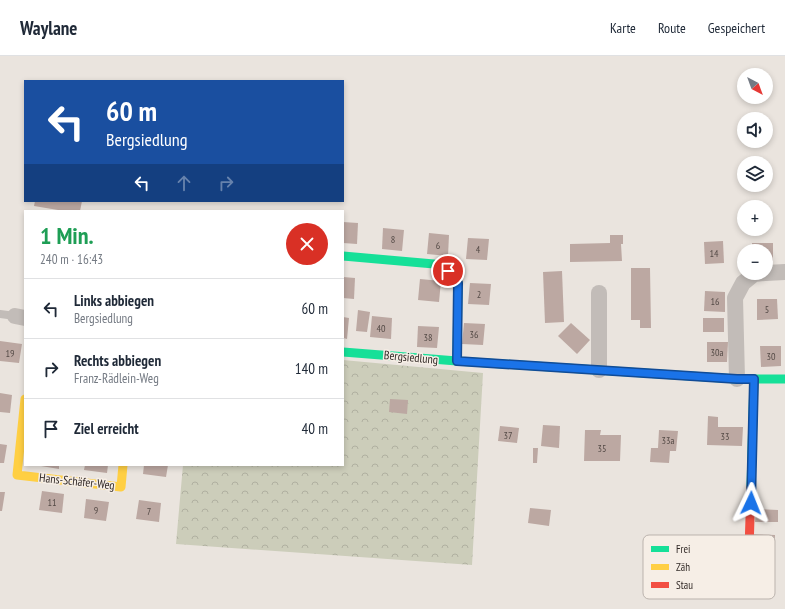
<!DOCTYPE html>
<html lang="de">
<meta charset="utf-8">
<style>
body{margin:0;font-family:"PT Sans Narrow",sans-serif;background:#f2f2f3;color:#1f2937;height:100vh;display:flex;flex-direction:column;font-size:15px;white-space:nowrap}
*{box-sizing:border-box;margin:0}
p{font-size:13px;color:#747a83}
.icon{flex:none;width:22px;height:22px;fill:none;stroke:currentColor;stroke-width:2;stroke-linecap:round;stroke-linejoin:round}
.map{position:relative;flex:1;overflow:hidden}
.side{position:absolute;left:24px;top:154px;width:320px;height:256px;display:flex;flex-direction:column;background:#fff;border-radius:0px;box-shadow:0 2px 6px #0003}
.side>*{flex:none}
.hud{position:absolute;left:24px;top:24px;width:320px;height:122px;border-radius:0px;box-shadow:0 2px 6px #0003;background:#1a4fa0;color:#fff;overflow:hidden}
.needle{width:26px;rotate:139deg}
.buttons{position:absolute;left:737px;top:12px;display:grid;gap:8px}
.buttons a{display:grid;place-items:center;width:36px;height:36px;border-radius:50%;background:#fff;box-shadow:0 2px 6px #0003;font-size:20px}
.pin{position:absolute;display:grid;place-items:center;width:34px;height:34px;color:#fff;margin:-17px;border:2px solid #fff;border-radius:50%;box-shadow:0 1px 4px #0007}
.me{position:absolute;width:44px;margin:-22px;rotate:2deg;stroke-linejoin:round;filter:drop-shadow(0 0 3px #0008)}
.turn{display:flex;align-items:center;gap:14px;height:84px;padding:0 16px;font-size:18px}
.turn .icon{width:52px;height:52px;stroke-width:2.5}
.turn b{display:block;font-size:28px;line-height:34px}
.lanes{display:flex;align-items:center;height:38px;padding:0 16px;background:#0003;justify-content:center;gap:20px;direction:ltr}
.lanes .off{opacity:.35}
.round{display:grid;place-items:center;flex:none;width:42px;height:42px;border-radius:21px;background:#f2f2f3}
.head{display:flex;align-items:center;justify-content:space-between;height:68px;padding:0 16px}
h1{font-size:24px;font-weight:800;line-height:30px;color:#1e9e55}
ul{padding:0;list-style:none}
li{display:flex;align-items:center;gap:12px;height:60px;padding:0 16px;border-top:1px solid #e0e1e3}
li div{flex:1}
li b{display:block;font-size:15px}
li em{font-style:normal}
header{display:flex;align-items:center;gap:24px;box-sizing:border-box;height:56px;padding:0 20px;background:#fff;border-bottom:1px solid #e0e1e3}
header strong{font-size:19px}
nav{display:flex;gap:22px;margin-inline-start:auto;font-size:14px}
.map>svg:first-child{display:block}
.forest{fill:url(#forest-crowns)}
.building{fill:#bca8a2}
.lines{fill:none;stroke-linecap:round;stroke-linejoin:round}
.lane{stroke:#c2bcb8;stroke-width:8}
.street{stroke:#c2bcb8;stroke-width:16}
.fast{stroke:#16e098;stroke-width:9}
.slow{stroke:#ffcf43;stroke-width:9}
.jam{stroke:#f24e42;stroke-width:9}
.route-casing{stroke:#114b97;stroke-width:10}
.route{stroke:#1a73e8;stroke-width:7}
.labels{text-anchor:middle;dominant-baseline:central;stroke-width:3;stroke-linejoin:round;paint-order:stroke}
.number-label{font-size:10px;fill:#544a46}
.street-label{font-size:12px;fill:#322a27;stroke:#f6eee6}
.key{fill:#f6eee6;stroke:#bbb3ad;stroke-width:1}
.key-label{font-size:11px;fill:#322a27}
</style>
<header>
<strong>Waylane</strong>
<nav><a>Karte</a><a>Route</a><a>Gespeichert</a></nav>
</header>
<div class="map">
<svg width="785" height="553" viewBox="0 0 785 553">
<defs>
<pattern id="forest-crowns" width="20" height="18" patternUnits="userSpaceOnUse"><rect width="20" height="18" fill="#cccdba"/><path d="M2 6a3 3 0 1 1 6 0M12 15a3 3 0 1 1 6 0" fill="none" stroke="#b0b0a0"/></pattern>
</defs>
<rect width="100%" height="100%" fill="#eae4de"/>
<!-- forest -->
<path class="forest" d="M343,304L483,317L472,509L176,488L183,409H343Z"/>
<!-- building -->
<g class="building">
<path d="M35,145H82L80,155H64L34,150Z"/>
<path d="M343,166L358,167L357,188L343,187Z"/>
<path d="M383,172L404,174L402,195L382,193Z"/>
<path d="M429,177L449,179L448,200L427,198Z"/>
<path d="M610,179H623V188H621L622,205L570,206V188L610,187Z"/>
<path d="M468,182L489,183L487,204L466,203Z"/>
<path d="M723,185L724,207L705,208L704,186Z"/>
<path d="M752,187H773V207H766V195H752Z"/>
<path d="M631,212H650L651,272H640V264H631Z"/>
<path d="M562,215L564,266L545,267L543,216Z"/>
<path d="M343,221L355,222L354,243L343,242Z"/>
<path d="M420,223L441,225L439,246L418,244Z"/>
<path d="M470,227L491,228L489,249L468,248Z"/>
<path d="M705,235L725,236V256L704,255Z"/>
<path d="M757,243H777L778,263L757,264Z"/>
<path d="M358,254L370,256L367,276L356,275Z"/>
<path d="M372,260L392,262L391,283L370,281Z"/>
<path d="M343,261L349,262L347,283L343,282Z"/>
<rect x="703" y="262" width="21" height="14"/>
<path d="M464,267L485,268L483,289L462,288Z"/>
<path d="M571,267L590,284L577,298L558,280Z"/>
<path d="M418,270L439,271L437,292L417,291Z"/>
<path d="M0,285L22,288L19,307L0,305Z"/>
<path d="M707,286H728L727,306H707Z"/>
<path d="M760,290H781V310L761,311Z"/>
<path d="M0,337L12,339L10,357L0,356Z"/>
<path d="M390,343L408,344L407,358L389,356Z"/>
<path d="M708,360L718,361V371H743L742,390L707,389Z"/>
<path d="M543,369L560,370L559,392L541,390Z"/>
<path d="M500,370L519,372L517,387L498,385Z"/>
<path d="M585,374H601L600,379H621L620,405H584Z"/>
<path d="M659,374L678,375L676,395H670L669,407L650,406L651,392H658Z"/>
<path d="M0,388L7,389L4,407H0Z"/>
<path d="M533,392H538L537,407H533Z"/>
<path d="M35,409H59V413Z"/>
<path d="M85,409H108L107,417L84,414Z"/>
<path d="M144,409H168L166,421L143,418Z"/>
<path d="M42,435L64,438L62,457L39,454Z"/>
<path d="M0,436H5L2,455H0Z"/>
<path d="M86,443L109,446L106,465L84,462Z"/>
<path d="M139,444L161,447L159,466L136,463Z"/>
<path d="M530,452L551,454L549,470L528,467Z"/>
<path d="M756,453L778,454V466H755Z"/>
<path d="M753,478L775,479L774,508L752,507Z"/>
</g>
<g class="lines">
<!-- lane -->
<path class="lane" d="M0,258L15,260"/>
<!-- street -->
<g class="street">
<path d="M766,217L785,216"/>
<path d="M15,260L25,262"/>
<path d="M599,314V237"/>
<path d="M737,323L735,242L743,227L754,218L765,217"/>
</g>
<!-- fast -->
<g class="fast">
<path d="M343,200L434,208L448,215L458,227L457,305"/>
<path d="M343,296L457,305L737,323H785"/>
<path d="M751,431L754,323"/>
</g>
<!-- slow -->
<path class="slow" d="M25,343L17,419L121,431L123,409"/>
<!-- jam -->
<path class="jam" d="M748,524L751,431"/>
</g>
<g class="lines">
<defs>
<path id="route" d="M448,215L458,227L457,305L737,323H754L751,447"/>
</defs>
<!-- route casing -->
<use href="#route" class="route-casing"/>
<!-- route -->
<use href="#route" class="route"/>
</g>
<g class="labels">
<!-- number labels -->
<g class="number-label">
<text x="393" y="183">8</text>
<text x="438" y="189">6</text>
<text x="478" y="193">4</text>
<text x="714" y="197">14</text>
<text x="479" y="238">2</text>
<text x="715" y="245">16</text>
<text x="767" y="253">5</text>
<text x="381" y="272">40</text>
<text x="474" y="278">36</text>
<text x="428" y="281">38</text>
<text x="717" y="296">30a</text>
<text x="10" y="297">19</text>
<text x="771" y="300">30</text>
<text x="508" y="379">37</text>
<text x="725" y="380">33</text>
<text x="668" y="384">33a</text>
<text x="602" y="392">35</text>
<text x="52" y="446">11</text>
<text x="96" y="454">9</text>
<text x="149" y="455">7</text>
</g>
<!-- street labels -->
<g class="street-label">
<text transform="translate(411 301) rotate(5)">Bergsiedlung</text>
<text transform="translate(77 425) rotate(6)">Hans-Schäfer-Weg</text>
</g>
</g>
<!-- legend -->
<rect x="643" y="479" width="132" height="64" rx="6" class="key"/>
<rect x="651" y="490" width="18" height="6" fill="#16e098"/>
<rect x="651" y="508" width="18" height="6" fill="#ffcf43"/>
<rect x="651" y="526" width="18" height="6" fill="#f24e42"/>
<g class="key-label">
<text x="676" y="497">Frei</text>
<text x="676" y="515">Zäh</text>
<text x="676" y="533">Stau</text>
</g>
</svg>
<div class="buttons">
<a><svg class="needle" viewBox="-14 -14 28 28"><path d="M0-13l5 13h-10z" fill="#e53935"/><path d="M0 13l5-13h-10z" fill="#747a83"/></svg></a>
<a><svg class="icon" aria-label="sound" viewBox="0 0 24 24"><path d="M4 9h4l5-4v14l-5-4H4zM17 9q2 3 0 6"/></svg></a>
<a><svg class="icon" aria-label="layers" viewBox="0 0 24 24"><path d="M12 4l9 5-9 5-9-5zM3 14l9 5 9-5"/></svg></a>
<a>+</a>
<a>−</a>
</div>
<div class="pin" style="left:448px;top:215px;background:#d93025"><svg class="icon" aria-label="arrive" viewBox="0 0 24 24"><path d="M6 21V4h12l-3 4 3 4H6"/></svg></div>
<svg class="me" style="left:751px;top:447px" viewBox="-20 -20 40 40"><path d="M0-17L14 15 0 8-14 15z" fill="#1a73e8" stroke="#fff" stroke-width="4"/></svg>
<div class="hud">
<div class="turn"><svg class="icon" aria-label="left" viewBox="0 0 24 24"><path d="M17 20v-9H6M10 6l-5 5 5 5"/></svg><div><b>60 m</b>Bergsiedlung</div></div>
<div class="lanes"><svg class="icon" aria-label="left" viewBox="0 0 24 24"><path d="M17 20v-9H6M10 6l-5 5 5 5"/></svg><svg class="icon off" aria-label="ahead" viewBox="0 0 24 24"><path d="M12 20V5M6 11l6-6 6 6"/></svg><svg class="icon off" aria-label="right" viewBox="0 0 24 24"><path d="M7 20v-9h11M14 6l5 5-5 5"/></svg></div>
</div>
<section class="side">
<div class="head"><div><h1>1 Min.</h1><p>240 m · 16:43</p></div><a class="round" style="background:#d93025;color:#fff"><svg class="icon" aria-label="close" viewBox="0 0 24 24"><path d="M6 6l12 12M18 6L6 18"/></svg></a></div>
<ul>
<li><svg class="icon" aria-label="left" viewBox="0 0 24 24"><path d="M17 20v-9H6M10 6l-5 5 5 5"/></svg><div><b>Links abbiegen</b><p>Bergsiedlung</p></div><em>60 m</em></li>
<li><svg class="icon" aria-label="right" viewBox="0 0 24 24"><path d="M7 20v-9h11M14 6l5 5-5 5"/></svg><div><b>Rechts abbiegen</b><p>Franz-Rädlein-Weg</p></div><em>140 m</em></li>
<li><svg class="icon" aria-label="arrive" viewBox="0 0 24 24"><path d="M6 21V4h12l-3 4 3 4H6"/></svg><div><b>Ziel erreicht</b></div><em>40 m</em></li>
</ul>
</section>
</div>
